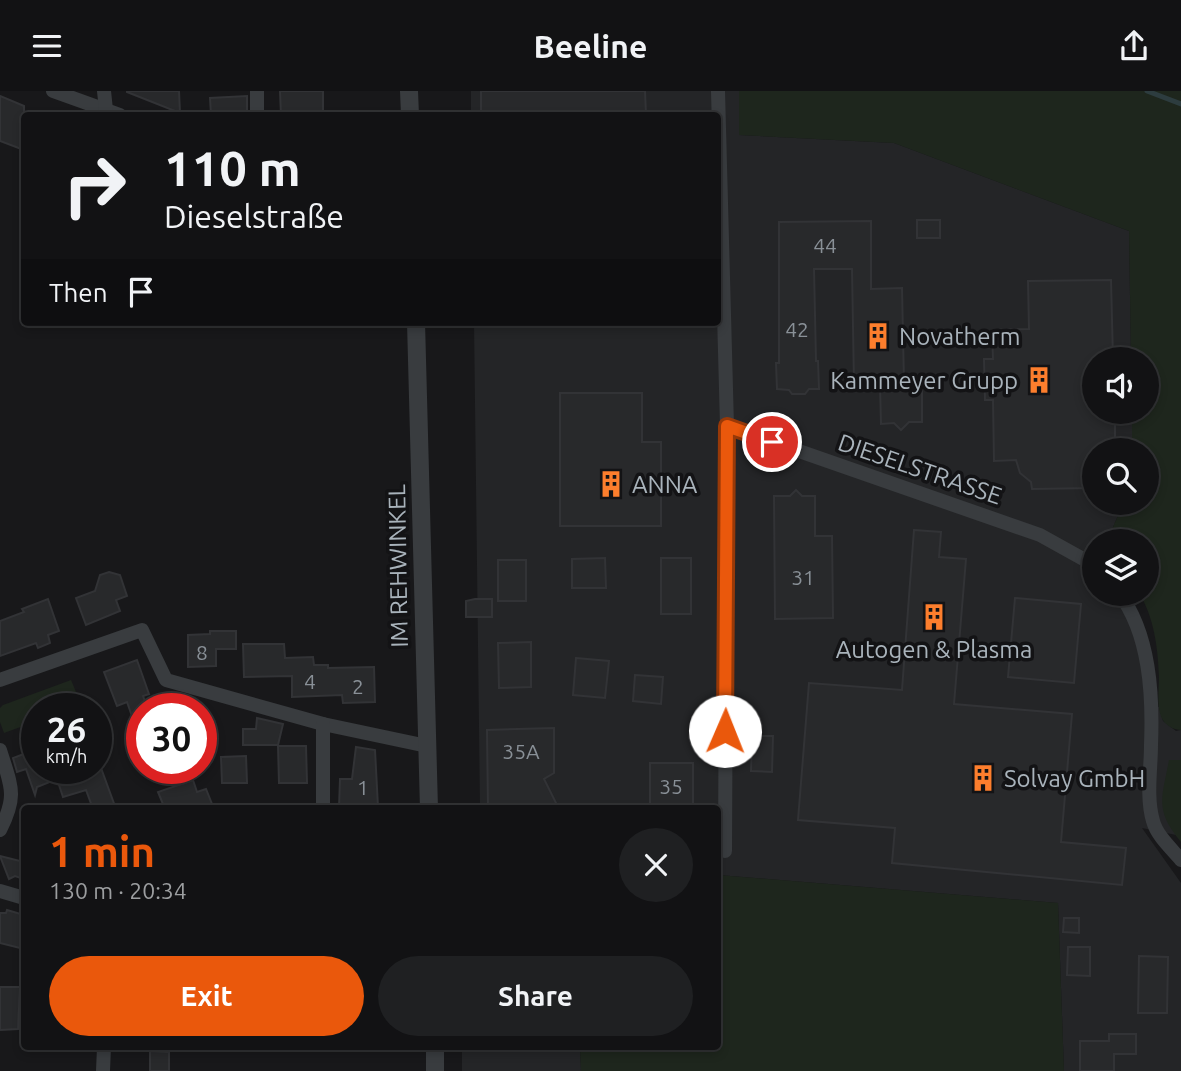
<!DOCTYPE html>
<meta charset="utf-8">
<style>
body{margin:0;font-family:Ubuntu,sans-serif;background:#1f2022;color:#f1f3f6;height:100vh;display:flex;flex-direction:column;font-size:26px;white-space:nowrap}
*{box-sizing:border-box;margin:0}
p{font-size:23px;color:#9c9ea0}
.icon{flex:none;width:38px;height:38px;fill:none;stroke:currentColor;stroke-width:2;stroke-linecap:round;stroke-linejoin:round}
.map{position:relative;flex:1;overflow:hidden}
.sheet{position:absolute;left:21px;top:714px;width:700px;height:245px;display:flex;flex-direction:column;background:#121214;border-radius:7px;box-shadow:0 4px 10px #0003,0 0 0 2px #313234}
.sheet>*{flex:none}
.hud{position:absolute;left:21px;top:21px;width:700px;height:214px;border-radius:7px;box-shadow:0 4px 10px #0003,0 0 0 2px #313234;background:#121214;color:#f1f3f6;overflow:hidden}
.controls{position:absolute;left:1082px;top:256px;display:grid;gap:14px}
.controls a{display:grid;place-items:center;width:77px;height:77px;border-radius:50%;background:#121214;box-shadow:0 4px 10px #0003,0 0 0 2px #313234;font-size:35px}
.speed{position:absolute;left:21px;top:602px;display:flex;gap:14px;font-size:35px;font-weight:700;text-align:center}
.speed>*{display:grid;place-content:center;width:91px;height:91px;border-radius:50%;background:#121214;box-shadow:0 4px 10px #0003,0 0 0 2px #313234;line-height:1}
.speed small{font-size:18px;font-weight:400}
.speed .limit{border:10px solid #d22;background:#fff;color:#111}
.pin{position:absolute;display:grid;place-items:center;width:60px;height:60px;color:#fff;margin:-30px;border:4px solid #fff;border-radius:50%;box-shadow:0 2px 7px #0007}
.me{position:absolute;width:77px;margin:-38px;rotate:1deg;stroke-linejoin:round;filter:drop-shadow(0 0 5px #0008)}
.turn{display:flex;align-items:center;gap:24px;height:147px;padding:0 28px;font-size:32px}
.turn .icon{width:91px;height:91px;stroke-width:2.5}
.turn b{display:block;font-size:49px;line-height:60px}
.then{display:flex;align-items:center;height:66px;padding:0 28px;background:#0003;gap:14px;font-size:26px}
.round{display:grid;place-items:center;flex:none;width:74px;height:74px;border-radius:37px;background:#1f2022}
.summary{display:flex;align-items:center;justify-content:space-between;height:119px;padding:0 28px}
h1{font-size:42px;font-weight:700;line-height:52px;color:#ea580c}
.action{display:flex;gap:14px;margin-top:auto;padding:14px 28px}
.action a{flex:1;height:80px;border-radius:42px;background:#ea580c;color:#fff;font-size:28px;font-weight:700;line-height:80px;text-align:center}
.action a+a{background:#1f2022;color:#f1f3f6}
header{display:flex;justify-content:space-between;align-items:center;height:91px;padding:0 28px;background:#121214;font-size:32px;font-weight:700}
.map>svg:first-child{display:block}
.built{fill:#242527}
.green{fill:#1e261d}
.lines{fill:none;stroke-linecap:round;stroke-linejoin:round}
.stream{stroke:#2d3c3f;stroke-width:5}
.building{fill:#28292b;stroke:#323336;stroke-width:2}
.minor{stroke:#393c3f;stroke-width:14}
.tertiary{stroke:#393c3f;stroke-width:18}
.route-casing{stroke:#983908;stroke-width:18}
.route{stroke:#ea580c;stroke-width:12}
.labels{text-anchor:middle;dominant-baseline:central;stroke-width:7;stroke-linejoin:round;paint-order:stroke}
.number-label{font-size:21px;fill:#899097}
.poi-label{font-size:24px;fill:#a9b3bb;stroke:#131315;text-anchor:start}
.street-label{font-size:24px;fill:#a9b3bb;stroke:#131315}
</style>
<header><svg class="icon" aria-label="menu" viewBox="0 0 24 24"><path d="M4 6h16M4 12h16M4 18h16"/></svg>Beeline<svg class="icon" aria-label="share" viewBox="0 0 24 24"><path d="M12 15V3M7 8l5-5 5 5M5 13v7h14v-7"/></svg></header>
<div class="map">
<svg width="1181" height="980" viewBox="0 0 1181 980">
<rect width="100%" height="100%" fill="#18181a"/>
<!-- built -->
<g class="built">
<path d="M471,0H739L740,44L894,52L1129,140L1131,268H1094V320H1132V359H1094V411H1124L1107,450H1094V502H1114L1139,541L1149,615L1159,616L1163,630L1176,640L1181,639V745L1142,737L1181,792V980H1064L1058,812L718,784V718L480,717L474,231H718V24H471Z"/>
<path d="M462,956H580L581,980H462Z"/>
</g>
<!-- green -->
<g class="green">
<path d="M739,0H1181V639C1175,639 1166,635 1163,629C1156,618 1159,599 1159,586C1158,557 1154,526 1139,502H1146V450H1107L1124,411H1146V359H1132V320H1146V268H1131L1129,140L894,52L739,44Z"/>
<path d="M71,589L81,613L69,618H37V630L4,642L0,631V617L3,614Z"/>
<path d="M1169,669H1181V751C1154,719 1162,707 1169,669Z"/>
<path d="M718,784L1058,812L1064,980H581L580,956H718Z"/>
</g>
<g class="lines">
<!-- stream -->
<path class="stream" d="M1147,0L1181,13"/>
</g>
<!-- building -->
<g class="building">
<path d="M127,0H179L180,22L127,1Z"/>
<path d="M280,0H323V24H281Z"/>
<path d="M481,0H645L646,24H481Z"/>
<path d="M0,5L24,15V59L0,50Z"/>
<path d="M247,5V22L211,24L210,7Z"/>
<rect x="917" y="129" width="23" height="18"/>
<path d="M871,130V198L902,197L904,292H922V331H909L901,339L894,332L881,333L880,293H854L852,178H814L816,270H818L819,298H809L805,303H792L789,299L777,298L776,272H779V131Z"/>
<path d="M1111,189L1113,268H1094V320H1115V359H1094V397L1032,398L1031,391L1020,382L1016,369L994,370L993,309H985L984,268H993L992,239L1029,238L1028,190Z"/>
<path d="M560,302H642V351H661V435H560Z"/>
<path d="M796,399L802,405H815V445H832L833,527L775,528L774,405H790Z"/>
<path d="M914,439L941,441L939,466L966,468L954,613L1072,623L1061,751L1126,757L1122,794L892,772L895,737L798,729L809,592L902,599Z"/>
<path d="M605,467L606,497H572V468Z"/>
<rect x="661" y="467" width="30" height="56"/>
<rect x="498" y="469" width="28" height="41"/>
<path d="M109,481L120,484L127,505L116,509L120,520L86,534L76,507L95,500L100,484Z"/>
<path d="M1015,507L1081,513L1074,592L1008,586Z"/>
<path d="M48,508L59,540L48,544L50,552L38,557L36,552L0,565V530L24,521L22,518Z"/>
<path d="M475,508H492V526H466V510Z"/>
<path d="M210,540H236V558H216V575L188,576V544L210,543Z"/>
<path d="M531,551V596L499,597L498,552Z"/>
<path d="M243,553H284L285,567L313,566L314,574H328V577L374,576L375,611L343,612L342,604L292,606V585L244,586Z"/>
<path d="M576,567L609,570L605,607L573,604Z"/>
<path d="M137,569L149,603L143,605L148,618H142V647L140,648L127,611L117,615L104,581Z"/>
<path d="M635,584L663,586L661,613L633,610Z"/>
<path d="M257,627L283,633L278,654H243V638H256Z"/>
<path d="M554,637V682L544,688L559,718H488L487,639Z"/>
<path d="M752,645H773L772,681L751,680Z"/>
<path d="M278,655H306L307,692H279Z"/>
<path d="M356,656L375,659L378,716L339,717L340,688H352Z"/>
<path d="M37,658V677H101L116,718H93L86,699L63,706L57,688L37,696L35,704L26,678L17,681L13,667Z"/>
<path d="M246,665L247,692H222L221,666Z"/>
<rect x="650" y="672" width="43" height="46"/>
<path d="M193,689L197,701L206,698L214,718H165L158,701Z"/>
<path d="M0,765L24,771V788L15,785L9,788Z"/>
<path d="M7,819L24,824V858L0,852V822H6Z"/>
<path d="M1064,827H1079V842L1063,841Z"/>
<path d="M1068,856H1090V885L1067,884Z"/>
<path d="M1139,865L1168,866L1167,922H1138Z"/>
<path d="M0,896H20L18,938L0,939Z"/>
<path d="M1109,943H1136V963H1114V980H1080V950H1109Z"/>
<path d="M150,960L169,961V980H150Z"/>
</g>
<g class="lines">
<!-- minor -->
<g class="minor">
<path d="M53,0L120,24"/>
<path d="M104,0L106,19"/>
<path d="M718,0L727,335L1040,444L1094,474"/>
<path d="M257,24V0"/>
<path d="M1119,502C1150,543 1153,604 1151,654C1151,678 1146,706 1153,730C1157,745 1171,757 1181,769"/>
<path d="M0,589L142,539L166,589L323,633L427,655"/>
<path d="M0,659C11,695 18,704 0,739"/>
<path d="M323,718V633"/>
<path d="M725,760L727,335"/>
<path d="M0,800L24,807"/>
<path d="M103,980L104,956"/>
</g>
<!-- tertiary -->
<g class="tertiary">
<path d="M409,0L410,24"/>
<path d="M416,231L429,718"/>
<path d="M435,956V980"/>
</g>
</g>
<g class="lines">
<defs>
<path id="route" d="M725,640L727,335L772,351"/>
</defs>
<!-- route casing -->
<use href="#route" class="route-casing"/>
<!-- route -->
<use href="#route" class="route"/>
</g>
<!-- icons -->
<defs>
<symbol id="building-bare" viewBox="-9 -9 18 18"><path d="M-4-6H4V6H1V3H-1V6H-4ZM-2.5-4.3h1.7v1.8h-1.7ZM.8-4.3h1.7v1.8H.8ZM-2.5-1h1.7V.8h-1.7ZM.8-1h1.7V.8H.8Z" fill="#fd7e2d" stroke="#131315" stroke-width="2.5" paint-order="stroke"/></symbol>
</defs>
<g fill-rule="evenodd">
<use href="#building-bare" x="859" y="226" width="38" height="38"/>
<use href="#building-bare" x="1020" y="270" width="38" height="38"/>
<use href="#building-bare" x="592" y="374" width="38" height="38"/>
<use href="#building-bare" x="915" y="507" width="38" height="38"/>
<use href="#building-bare" x="964" y="668" width="38" height="38"/>
</g>
<g class="labels">
<!-- number labels -->
<g class="number-label">
<text x="825" y="154">44</text>
<text x="797" y="238">42</text>
<text x="803" y="486">31</text>
<text x="202" y="561">8</text>
<text x="310" y="590">4</text>
<text x="358" y="595">2</text>
<text x="521" y="660">35A</text>
<text x="671" y="695">35</text>
<text x="363" y="696">1</text>
</g>
<!-- poi labels -->
<g class="poi-label">
<text x="899" y="245">Novatherm</text>
<text x="1018" y="289" text-anchor="end">Kammeyer Grupp</text>
<text x="632" y="393">ANNA</text>
<text x="934" y="558" text-anchor="middle">Autogen &amp; Plasma</text>
<text x="1004" y="687">Solvay GmbH</text>
</g>
<!-- street labels -->
<g class="street-label">
<text transform="translate(920 378) rotate(19)">DIESELSTRASSE</text>
<text transform="translate(398 475) rotate(-91)">IM REHWINKEL</text>
</g>
</g>
</svg>
<div class="controls">
<a><svg class="icon" aria-label="sound" viewBox="0 0 24 24"><path d="M4 9h4l5-4v14l-5-4H4zM17 9q2 3 0 6"/></svg></a>
<a><svg class="icon" aria-label="search" viewBox="0 0 24 24"><circle cx="10" cy="10" r="6"/><path d="M15 15l6 6"/></svg></a>
<a><svg class="icon" aria-label="layers" viewBox="0 0 24 24"><path d="M12 4l9 5-9 5-9-5zM3 14l9 5 9-5"/></svg></a>
</div>
<div class="speed"><div>26<small>km/h</small></div><div class="limit">30</div></div>
<div class="pin" style="left:772px;top:351px;background:#d93025"><svg class="icon" aria-label="arrive" viewBox="0 0 24 24"><path d="M6 21V4h12l-3 4 3 4H6"/></svg></div>
<svg class="me" style="left:725px;top:640px" viewBox="-20 -20 40 40"><circle r="19" fill="#fff"/><path d="M0-13L10 11 0 6-10 11z" fill="#ea580c"/></svg>
<div class="hud">
<div class="turn"><svg class="icon" aria-label="right" viewBox="0 0 24 24"><path d="M7 20v-9h11M14 6l5 5-5 5"/></svg><div><b>110 m</b>Dieselstraße</div></div>
<div class="then">Then<svg class="icon" aria-label="arrive" viewBox="0 0 24 24"><path d="M6 21V4h12l-3 4 3 4H6"/></svg></div>
</div>
<section class="sheet">
<div class="summary"><div><h1>1 min</h1><p>130 m · 20:34</p></div><a class="round"><svg class="icon" aria-label="close" viewBox="0 0 24 24"><path d="M6 6l12 12M18 6L6 18"/></svg></a></div>
<div class="action"><a>Exit</a><a>Share</a></div>
</section>
</div>
